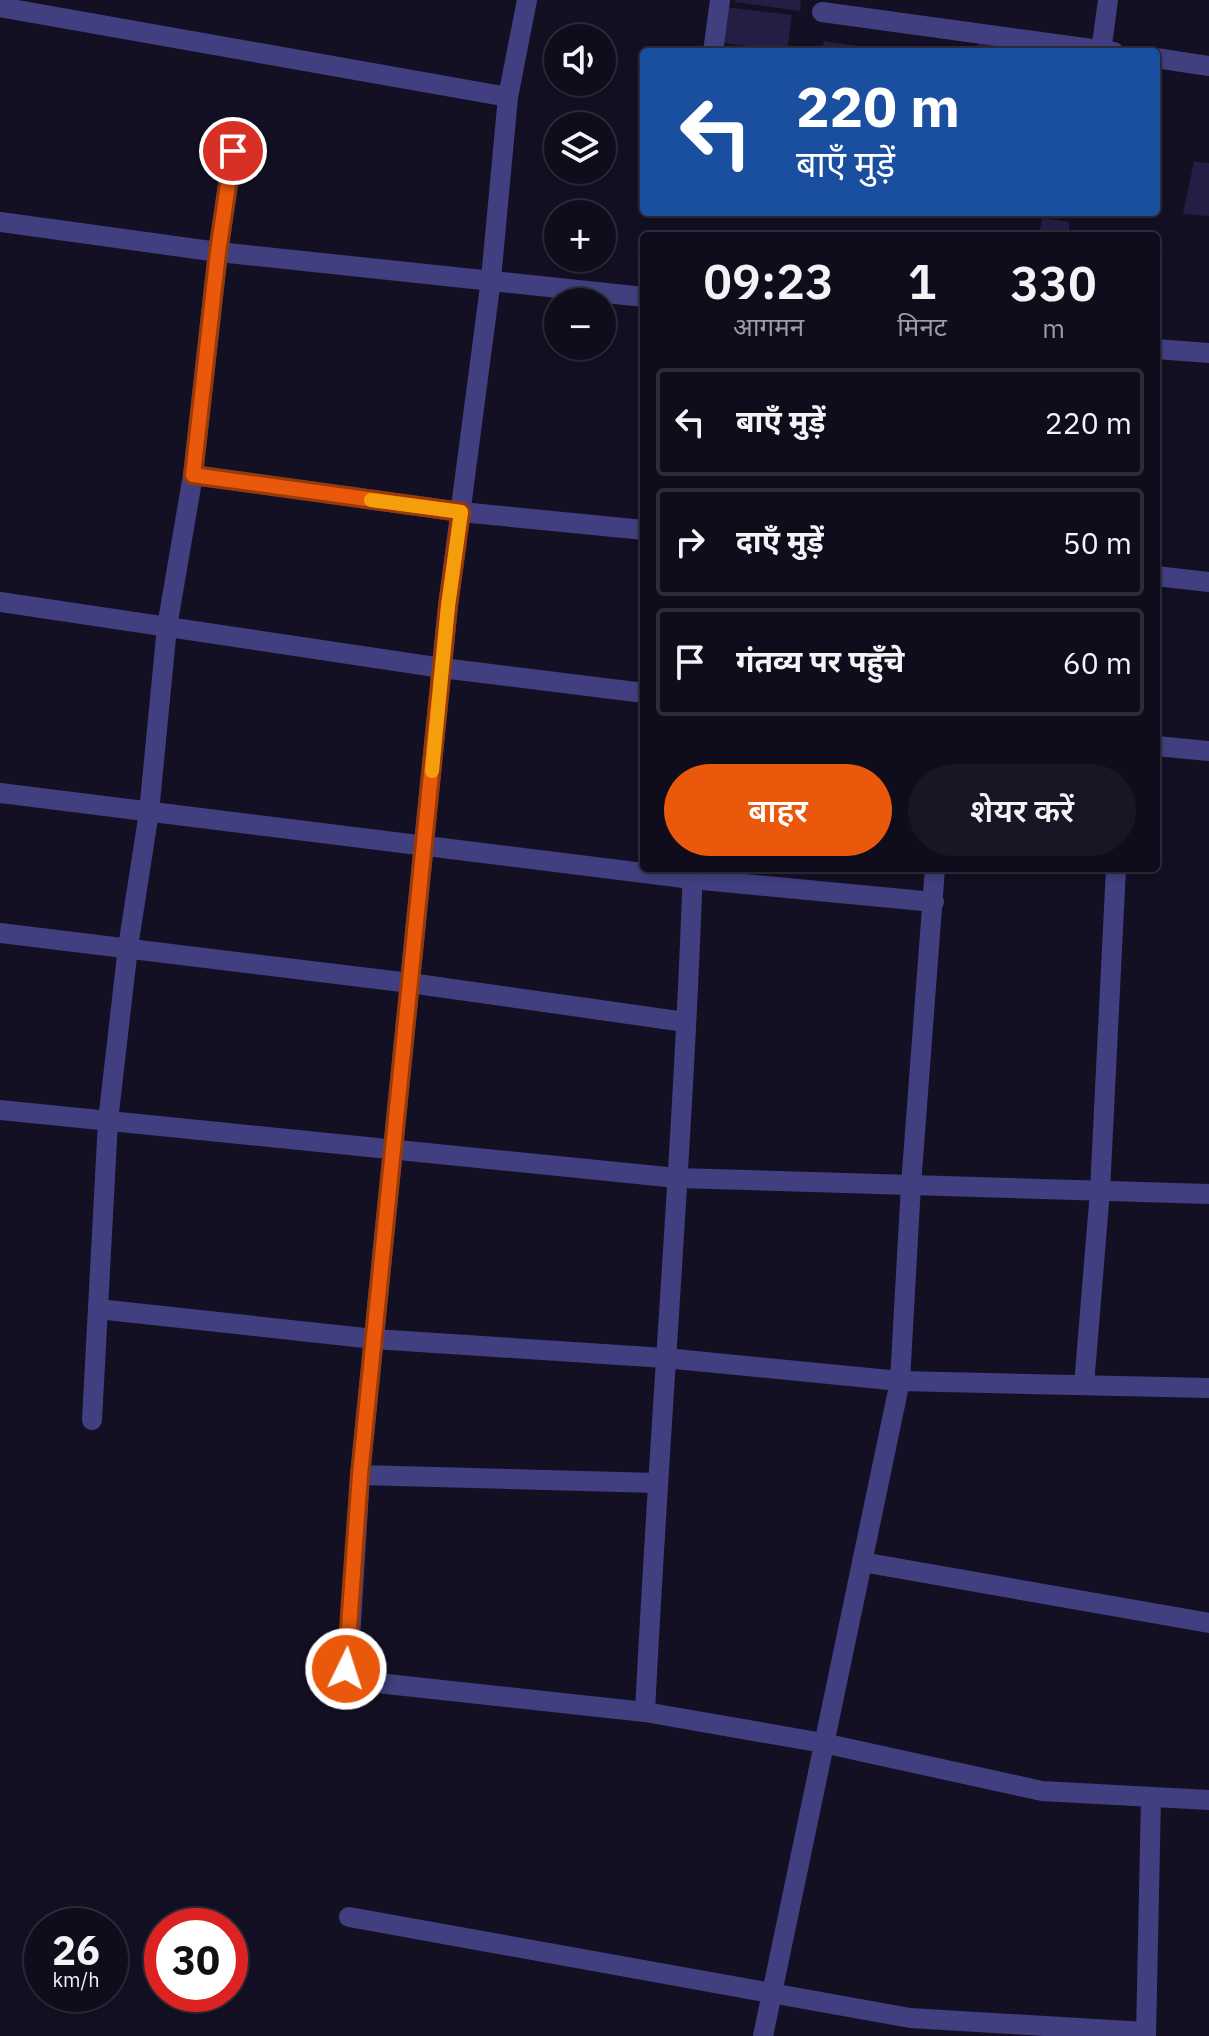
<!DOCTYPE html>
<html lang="hi">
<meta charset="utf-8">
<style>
body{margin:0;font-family:"IBM Plex Sans","Noto Sans Devanagari",sans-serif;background:#181524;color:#f1f3f6;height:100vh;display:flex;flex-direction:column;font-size:30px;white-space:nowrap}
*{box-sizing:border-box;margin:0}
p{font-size:26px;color:#9b9ba3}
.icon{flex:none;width:44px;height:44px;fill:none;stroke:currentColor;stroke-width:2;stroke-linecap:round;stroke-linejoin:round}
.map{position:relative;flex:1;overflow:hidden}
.details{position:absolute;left:640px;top:232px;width:520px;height:640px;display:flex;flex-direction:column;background:#0f0c1b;border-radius:8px;box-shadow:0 4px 12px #0003,0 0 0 2px #2f2c3a}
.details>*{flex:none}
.hud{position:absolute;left:640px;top:48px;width:520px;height:168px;border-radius:8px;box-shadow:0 4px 12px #0003,0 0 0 2px #2f2c3a;background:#1a4fa0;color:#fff;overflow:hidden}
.controls{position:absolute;left:544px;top:24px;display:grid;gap:16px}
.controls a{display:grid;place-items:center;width:72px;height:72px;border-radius:50%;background:#0f0c1b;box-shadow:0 4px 12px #0003,0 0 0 2px #2f2c3a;font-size:40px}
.speed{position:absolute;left:24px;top:1908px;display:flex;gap:16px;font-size:40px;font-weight:700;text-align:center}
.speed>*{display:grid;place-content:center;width:104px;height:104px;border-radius:50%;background:#0f0c1b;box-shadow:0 4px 12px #0003,0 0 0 2px #2f2c3a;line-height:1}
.speed small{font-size:20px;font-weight:400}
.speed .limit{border:12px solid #d22;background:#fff;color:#111}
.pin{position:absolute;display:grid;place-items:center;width:68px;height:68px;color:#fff;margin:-34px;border:4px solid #fff;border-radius:50%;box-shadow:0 2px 8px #0007}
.me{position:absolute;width:88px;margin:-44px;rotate:4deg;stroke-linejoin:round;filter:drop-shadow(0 0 6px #0008)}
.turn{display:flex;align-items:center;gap:28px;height:168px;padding:0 24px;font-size:36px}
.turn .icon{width:104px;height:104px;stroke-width:2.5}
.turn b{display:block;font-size:56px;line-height:68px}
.eta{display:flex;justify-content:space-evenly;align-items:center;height:136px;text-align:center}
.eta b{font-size:48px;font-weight:600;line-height:56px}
.primary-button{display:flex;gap:16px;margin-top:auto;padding:16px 24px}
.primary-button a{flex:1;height:92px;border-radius:48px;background:#ea580c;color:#fff;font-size:32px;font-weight:600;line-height:92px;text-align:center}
.primary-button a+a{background:#181524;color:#f1f3f6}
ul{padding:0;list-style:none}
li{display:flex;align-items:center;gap:24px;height:108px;margin:0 16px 12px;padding:0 8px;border:4px solid #2f2c3a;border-radius:8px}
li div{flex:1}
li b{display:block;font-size:30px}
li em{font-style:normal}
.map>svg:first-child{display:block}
.building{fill:#251e44}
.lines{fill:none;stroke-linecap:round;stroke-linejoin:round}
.street{stroke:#413f80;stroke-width:20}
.route-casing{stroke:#983908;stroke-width:20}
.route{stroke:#ea580c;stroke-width:14}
.slow{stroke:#f59e0b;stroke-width:14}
</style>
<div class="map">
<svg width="1209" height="2036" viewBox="0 0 1209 2036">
<rect width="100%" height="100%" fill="#141024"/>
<!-- building -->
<g class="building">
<path d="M735,0H801L800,11L735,2Z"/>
<path d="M725,7L792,15L787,51L715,42Z"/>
<path d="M978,39L1009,49L1008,52H977Z"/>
<path d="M824,41L878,49V52H822Z"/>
<path d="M1194,162L1209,163V216L1183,214Z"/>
<path d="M1042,218L1069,222V236H1039Z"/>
</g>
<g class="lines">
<!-- street -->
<g class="street">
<path d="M527,0L508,97L491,279L448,606L360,1475L348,1673L359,1681L645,1712L823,1743L1042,1791L1209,1800"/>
<path d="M0,7L508,97"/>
<path d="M822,12L1114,52"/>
<path d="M713,52L720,0"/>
<path d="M1101,52L1108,0"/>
<path d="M1156,58L1209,66"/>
<path d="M0,222L218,252L644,297"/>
<path d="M1156,349L1209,353"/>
<path d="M193,475L461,512L644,530"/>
<path d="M1156,576L1209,582"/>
<path d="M0,602L442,668L644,693"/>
<path d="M1156,746L1209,751"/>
<path d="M0,793L692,879L934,902"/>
<path d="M0,933L410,983L685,1022"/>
<path d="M0,1110L677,1178L1209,1194"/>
<path d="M98,1309L374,1339L665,1358L900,1381L1209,1388"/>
<path d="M1084,1385L1100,1191L1116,868"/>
<path d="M92,1420L108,1121L128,947L149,812L167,627L193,475L218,252L233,151"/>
<path d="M360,1475L657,1483"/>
<path d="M862,1562L1209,1623"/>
<path d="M645,1712C659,1431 683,1150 693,868"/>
<path d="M349,1917L910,2018L1146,2032"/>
<path d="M763,2036L900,1381L911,1185L935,868"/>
<path d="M1146,2036L1151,1797"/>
</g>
</g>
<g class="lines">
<defs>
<path id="route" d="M233,151L218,252L193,475L461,512L448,606L360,1475L346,1669"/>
</defs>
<!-- route casing -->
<use href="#route" class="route-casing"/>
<!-- route -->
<use href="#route" class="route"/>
<!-- slow -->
<path class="slow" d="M371,500L461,512L448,606L432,771"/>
</g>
</svg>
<div class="controls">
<a><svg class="icon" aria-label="sound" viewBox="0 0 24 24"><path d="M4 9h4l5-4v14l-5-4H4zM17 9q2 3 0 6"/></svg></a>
<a><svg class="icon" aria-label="layers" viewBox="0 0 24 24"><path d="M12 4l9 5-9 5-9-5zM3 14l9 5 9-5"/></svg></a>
<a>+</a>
<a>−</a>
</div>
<div class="speed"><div>26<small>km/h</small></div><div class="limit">30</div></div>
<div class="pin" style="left:233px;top:151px;background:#d93025"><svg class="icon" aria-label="arrive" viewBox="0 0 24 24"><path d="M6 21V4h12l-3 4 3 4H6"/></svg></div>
<svg class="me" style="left:346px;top:1669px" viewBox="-20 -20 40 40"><circle r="17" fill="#ea580c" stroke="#fff" stroke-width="3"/><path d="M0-11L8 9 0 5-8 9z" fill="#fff"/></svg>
<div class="hud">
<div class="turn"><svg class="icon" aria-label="left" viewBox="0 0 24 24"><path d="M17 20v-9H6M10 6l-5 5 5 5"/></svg><div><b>220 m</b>बाएँ मुड़ें</div></div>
</div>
<section class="details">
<div class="eta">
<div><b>09:23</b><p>आगमन</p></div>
<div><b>1</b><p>मिनट</p></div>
<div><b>330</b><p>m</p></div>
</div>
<ul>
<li><svg class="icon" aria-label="left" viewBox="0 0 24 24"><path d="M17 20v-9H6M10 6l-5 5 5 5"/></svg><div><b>बाएँ मुड़ें</b></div><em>220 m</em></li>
<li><svg class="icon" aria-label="right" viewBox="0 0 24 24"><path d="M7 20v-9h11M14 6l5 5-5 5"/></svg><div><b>दाएँ मुड़ें</b></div><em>50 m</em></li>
<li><svg class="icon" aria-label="arrive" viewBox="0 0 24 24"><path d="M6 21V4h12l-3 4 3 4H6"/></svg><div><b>गंतव्य पर पहुँचे</b></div><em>60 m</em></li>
</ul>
<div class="primary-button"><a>बाहर</a><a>शेयर करें</a></div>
</section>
</div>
